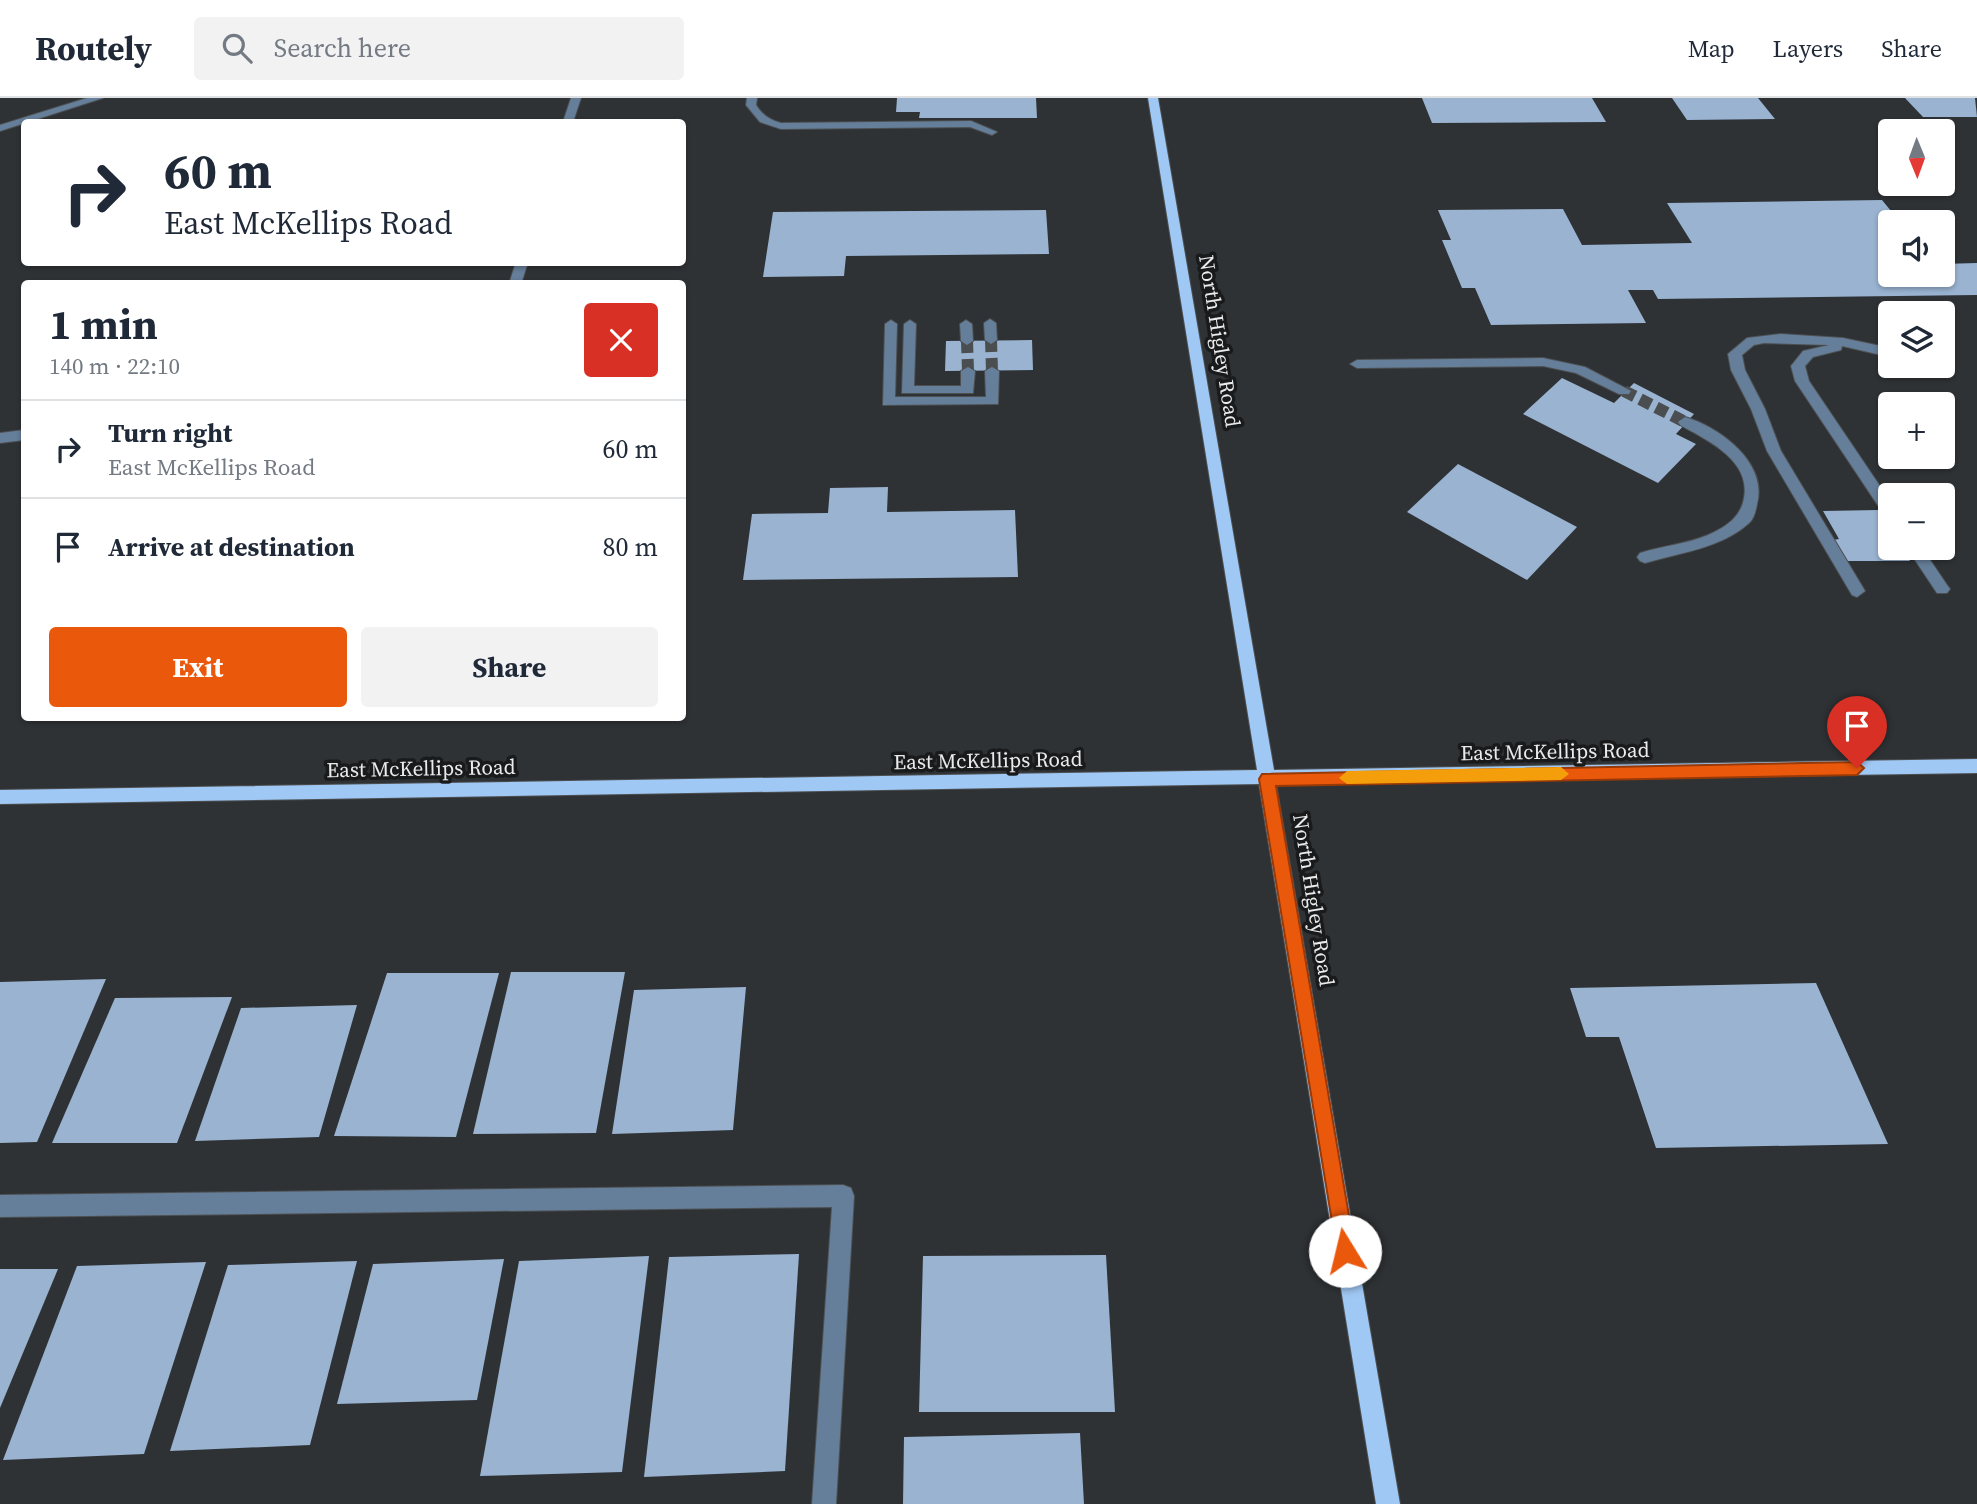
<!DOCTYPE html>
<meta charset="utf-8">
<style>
body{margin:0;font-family:"Source Serif 4",serif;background:#f2f2f3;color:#1f2937;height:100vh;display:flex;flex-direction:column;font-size:26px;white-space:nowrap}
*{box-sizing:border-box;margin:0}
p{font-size:23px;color:#747a83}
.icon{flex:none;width:38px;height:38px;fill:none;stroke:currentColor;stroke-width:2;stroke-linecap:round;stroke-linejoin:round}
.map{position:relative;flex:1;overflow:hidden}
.side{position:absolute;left:21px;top:182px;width:665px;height:441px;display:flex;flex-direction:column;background:#fff;border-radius:7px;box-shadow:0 2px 5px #0004}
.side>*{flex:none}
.banner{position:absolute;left:21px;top:21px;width:665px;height:147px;border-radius:7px;box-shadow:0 2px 5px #0004;background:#fff;color:#1f2937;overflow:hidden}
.needle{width:46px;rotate:179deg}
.fabs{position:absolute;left:1878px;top:21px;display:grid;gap:14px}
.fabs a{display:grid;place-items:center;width:77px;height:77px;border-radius:7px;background:#fff;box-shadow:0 2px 5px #0004;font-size:35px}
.pin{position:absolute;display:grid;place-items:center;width:60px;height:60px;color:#fff;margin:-72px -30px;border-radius:50% 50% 50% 0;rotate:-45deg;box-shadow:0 0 7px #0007}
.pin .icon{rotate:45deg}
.me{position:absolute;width:77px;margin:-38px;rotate:351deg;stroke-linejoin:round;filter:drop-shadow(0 0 5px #0008)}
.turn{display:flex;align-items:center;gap:24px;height:147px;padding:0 28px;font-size:32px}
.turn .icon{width:91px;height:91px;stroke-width:2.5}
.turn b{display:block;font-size:49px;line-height:60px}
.round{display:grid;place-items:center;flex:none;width:74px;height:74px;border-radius:7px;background:#f2f2f3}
.overview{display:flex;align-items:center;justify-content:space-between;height:119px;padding:0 28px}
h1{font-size:42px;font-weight:700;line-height:52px}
.primary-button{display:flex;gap:14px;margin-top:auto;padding:14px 28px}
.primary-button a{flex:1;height:80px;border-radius:7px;background:#ea580c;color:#fff;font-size:28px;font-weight:700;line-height:80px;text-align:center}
.primary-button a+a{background:#f2f2f3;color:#1f2937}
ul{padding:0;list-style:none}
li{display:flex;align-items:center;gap:21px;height:98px;padding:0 28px;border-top:2px solid #e0e1e3}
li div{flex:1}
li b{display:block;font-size:26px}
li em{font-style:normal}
header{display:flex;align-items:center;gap:42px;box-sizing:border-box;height:98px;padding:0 35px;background:#fff;border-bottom:2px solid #e0e1e3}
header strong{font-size:33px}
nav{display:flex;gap:38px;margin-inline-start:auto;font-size:24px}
.search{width:490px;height:63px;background:#f2f2f3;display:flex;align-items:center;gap:18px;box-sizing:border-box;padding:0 24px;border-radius:7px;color:#747a83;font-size:26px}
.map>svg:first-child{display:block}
.building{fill:#99b3d1}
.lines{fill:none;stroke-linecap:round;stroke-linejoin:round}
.minor-tunnel{stroke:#4b4e51;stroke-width:12;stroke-dasharray:12 6;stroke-linecap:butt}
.minor-casing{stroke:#4d5052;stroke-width:2}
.major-casing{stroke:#4d5052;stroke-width:2}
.minor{fill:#657e99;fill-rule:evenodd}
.major{fill:#a0c8f4;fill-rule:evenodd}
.route{fill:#ea580c;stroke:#983908;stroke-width:2}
.slow{fill:#f59e0b}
.labels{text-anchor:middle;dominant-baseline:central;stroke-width:7;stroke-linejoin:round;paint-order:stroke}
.street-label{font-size:21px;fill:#eaebed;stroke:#191a1b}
</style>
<header>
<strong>Routely</strong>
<div class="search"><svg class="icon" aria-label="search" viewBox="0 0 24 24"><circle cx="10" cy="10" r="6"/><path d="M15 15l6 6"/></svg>Search here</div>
<nav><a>Map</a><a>Layers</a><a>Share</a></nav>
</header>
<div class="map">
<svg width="1977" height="1406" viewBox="0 0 1977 1406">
<rect width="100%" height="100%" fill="#2f3235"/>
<!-- building -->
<g class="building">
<path d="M897,0H1036L1037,20H919L920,14H896Z"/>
<path d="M1422,0H1592L1606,24L1432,25Z"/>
<path d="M1672,0H1758L1775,21L1687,22Z"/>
<path d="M1905,0H1975L1977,19H1923Z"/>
<path d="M1882,102L1900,124H1890V177H1942V166L1977,165V197L1658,201L1653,192H1628L1646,225L1491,227L1475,190H1462L1442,142H1451L1438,112L1563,111L1582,147L1692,145L1667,105Z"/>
<path d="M1046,112L1049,156L846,158L844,178L763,179L773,114Z"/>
<path d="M1032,242L1033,272L945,273L946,243Z"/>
<path d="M1562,280L1614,305L1634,285L1694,316L1676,336L1696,346L1658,385L1523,316Z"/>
<path d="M1458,366L1577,429L1527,482L1407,414Z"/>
<path d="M888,389L887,414L1015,412L1018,479L743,482L752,416L828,415L830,390Z"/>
<path d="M1878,412L1890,432V450H1902L1910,463H1846L1833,442L1839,441L1823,413Z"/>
<path d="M511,874H625L596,1035L473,1036Z"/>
<path d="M387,875H499L456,1039L334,1038Z"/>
<path d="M106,881L37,1044L0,1045V884Z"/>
<path d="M1816,885L1888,1046L1656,1050L1619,939H1586L1570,890Z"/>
<path d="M746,889L733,1032L612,1036L634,892Z"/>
<path d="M232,899L177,1045H52L115,900Z"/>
<path d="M357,907L319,1039L195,1043L241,910Z"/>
<path d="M799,1156L785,1373L644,1379L669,1159Z"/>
<path d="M1106,1157L1115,1314H919L923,1158Z"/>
<path d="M649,1158L622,1374L480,1378L519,1163Z"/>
<path d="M504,1161L477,1302L337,1306L373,1166Z"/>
<path d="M357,1163L310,1347L170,1353L228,1167Z"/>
<path d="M206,1164L144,1356L3,1362L77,1168Z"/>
<path d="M0,1171H58L0,1310Z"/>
<path d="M1080,1335L1084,1406H903L904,1339Z"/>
</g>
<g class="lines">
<!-- minor-tunnel -->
<g class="minor-tunnel">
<path d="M991,242L992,273"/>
<path d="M967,243L968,273"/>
<path d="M1624,293L1685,324"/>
</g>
<defs>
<g id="minor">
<path d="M87,0H103L0,33V27Z"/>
<path d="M571,0H581L573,24H563Z"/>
<path d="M747,0H757L756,7C762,17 770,22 781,25L971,23L997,34L992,37L970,29L781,31L760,24L746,7Z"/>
<path d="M516,164H528L521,186H509Z"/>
<path d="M990,221L996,225L997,242L991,246L985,242L984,225Z"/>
<path d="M891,222L897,226L895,299H986L985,273L992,269L999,273L998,306L883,307L885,226Z"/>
<path d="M910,222L916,226L914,288H961V273L968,269L975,273L973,295H902L904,226Z"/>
<path d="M966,222L972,226L973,243L967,247L961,243L960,226Z"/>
<path d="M1781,236L1843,240L1890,250V259L1842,248L1841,252L1813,259L1805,268L1809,283L1890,403V419L1885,418L1795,283L1791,268L1803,253L1829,247L1764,245L1754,247L1742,257L1745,272L1765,311L1781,353L1865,493L1857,499L1852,497L1767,353L1751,311L1731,272L1728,256L1747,240Z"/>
<path d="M1543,260L1585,269L1631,293L1629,296H1619L1576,275L1543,268L1357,270L1350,266L1357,262Z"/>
<path d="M1910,268H1928L1931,271L1924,275Z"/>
<path d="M1685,319C1720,329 1768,365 1757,406C1756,412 1754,421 1749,425C1722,450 1679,455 1645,465L1640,463L1637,459L1640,455C1662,448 1687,446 1708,437C1726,429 1741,419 1744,400C1751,362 1707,342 1680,327L1678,324Z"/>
<path d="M24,332V342L0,345V335Z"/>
<path d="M1907,450H1922L1947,487L1950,491L1947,495H1937Z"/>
<path d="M843,1087L851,1090L854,1098L836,1406H812L832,1109L0,1119V1097Z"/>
</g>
<path id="major" d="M1148,0H1158L1274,672L1977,661V675L1276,686L1400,1406H1376L1259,686L0,706V692L1257,672Z"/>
</defs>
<!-- minor casing -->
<use href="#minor" class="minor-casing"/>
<!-- major casing -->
<use href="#major" class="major-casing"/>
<!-- minor -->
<use href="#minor" class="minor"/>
<!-- major -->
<use href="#major" class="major"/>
</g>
<!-- route -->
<path class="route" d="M1857,664L1864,670L1857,677L1276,688L1355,1153L1352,1160L1345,1163L1338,1160L1259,681L1262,676Z"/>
<!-- slow -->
<path class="slow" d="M1561,669L1569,676L1561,682L1347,686L1339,680L1347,673Z"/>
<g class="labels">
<!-- street labels -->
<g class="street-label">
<text transform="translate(1220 243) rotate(81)">North Higley Road</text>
<text transform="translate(1555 653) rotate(-1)">East McKellips Road</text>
<text transform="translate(988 662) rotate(-1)">East McKellips Road</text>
<text transform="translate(421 670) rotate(-1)">East McKellips Road</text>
<text transform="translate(1314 802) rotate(81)">North Higley Road</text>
</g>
</g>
</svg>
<div class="fabs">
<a><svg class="needle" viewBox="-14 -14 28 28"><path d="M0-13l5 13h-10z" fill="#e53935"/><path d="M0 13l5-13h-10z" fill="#747a83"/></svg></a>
<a><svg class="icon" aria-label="sound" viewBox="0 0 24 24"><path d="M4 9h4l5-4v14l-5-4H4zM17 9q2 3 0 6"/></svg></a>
<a><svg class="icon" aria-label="layers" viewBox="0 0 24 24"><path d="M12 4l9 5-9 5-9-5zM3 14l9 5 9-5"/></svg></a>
<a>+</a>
<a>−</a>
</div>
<div class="pin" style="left:1857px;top:670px;background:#d93025"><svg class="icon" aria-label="arrive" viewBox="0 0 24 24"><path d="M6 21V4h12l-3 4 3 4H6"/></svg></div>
<svg class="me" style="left:1345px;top:1153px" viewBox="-20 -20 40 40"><circle r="19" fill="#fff"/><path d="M0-13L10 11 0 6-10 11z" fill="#ea580c"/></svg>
<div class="banner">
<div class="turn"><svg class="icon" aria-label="right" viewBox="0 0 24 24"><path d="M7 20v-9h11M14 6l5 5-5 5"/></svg><div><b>60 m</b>East McKellips Road</div></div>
</div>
<section class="side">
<div class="overview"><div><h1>1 min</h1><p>140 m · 22:10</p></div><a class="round" style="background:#d93025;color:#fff"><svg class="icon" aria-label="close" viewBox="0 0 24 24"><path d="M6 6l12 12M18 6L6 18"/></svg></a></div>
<ul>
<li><svg class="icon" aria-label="right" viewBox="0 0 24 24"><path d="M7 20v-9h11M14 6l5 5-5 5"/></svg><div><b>Turn right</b><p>East McKellips Road</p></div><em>60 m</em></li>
<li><svg class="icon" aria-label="arrive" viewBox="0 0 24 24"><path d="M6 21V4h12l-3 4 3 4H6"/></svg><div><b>Arrive at destination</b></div><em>80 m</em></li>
</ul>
<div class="primary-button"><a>Exit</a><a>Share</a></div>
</section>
</div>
